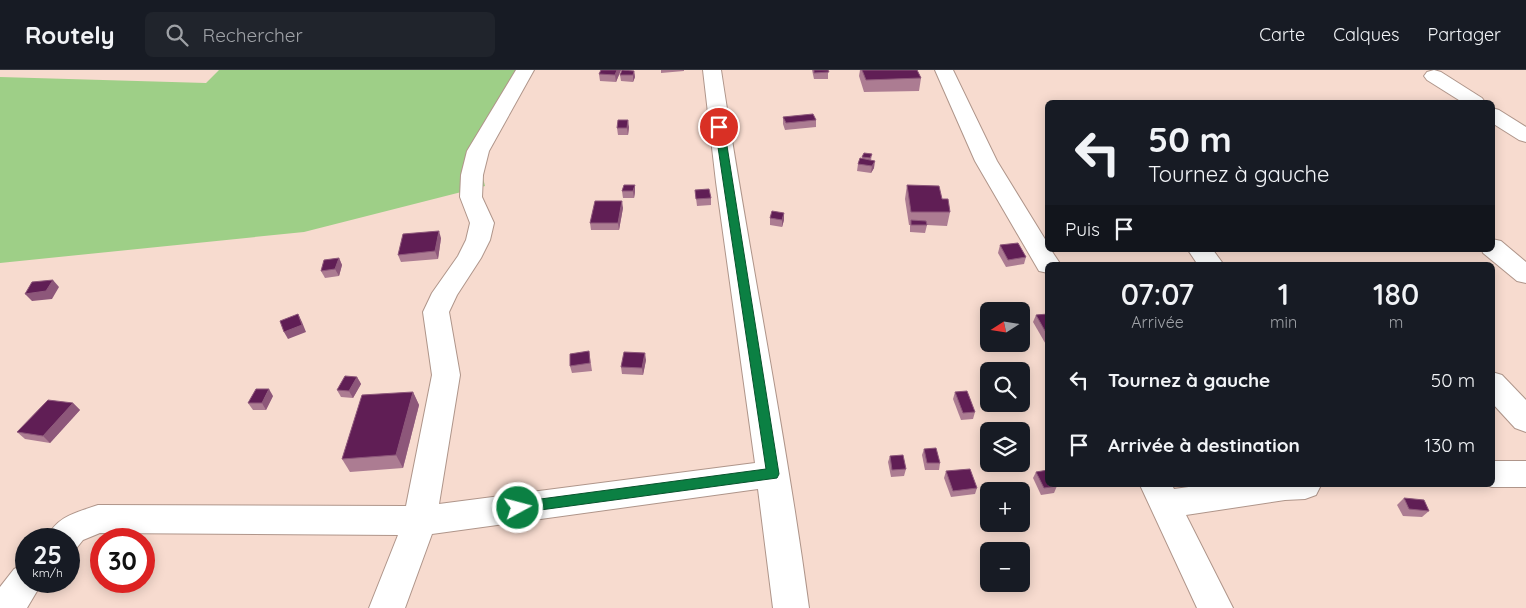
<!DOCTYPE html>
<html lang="fr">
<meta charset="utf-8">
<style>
body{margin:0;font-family:Quicksand,sans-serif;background:#20242c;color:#f1f3f6;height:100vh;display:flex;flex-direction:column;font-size:19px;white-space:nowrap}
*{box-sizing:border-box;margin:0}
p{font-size:16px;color:#9ea1a6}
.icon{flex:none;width:28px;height:28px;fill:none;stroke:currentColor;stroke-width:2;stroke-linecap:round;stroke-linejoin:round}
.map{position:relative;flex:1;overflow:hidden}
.side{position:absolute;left:1045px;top:192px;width:450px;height:225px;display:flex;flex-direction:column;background:#171b24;border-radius:8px;box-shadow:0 2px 12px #0003}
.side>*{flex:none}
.guide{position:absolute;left:1045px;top:30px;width:450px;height:152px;border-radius:8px;box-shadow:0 2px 12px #0003;background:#171b24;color:#f1f3f6;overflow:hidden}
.needle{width:32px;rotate:258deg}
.buttons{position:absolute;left:980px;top:232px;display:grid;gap:10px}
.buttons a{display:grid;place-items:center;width:50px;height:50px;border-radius:8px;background:#171b24;box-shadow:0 2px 12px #0003;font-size:25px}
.speed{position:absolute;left:15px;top:458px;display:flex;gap:10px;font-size:25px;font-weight:700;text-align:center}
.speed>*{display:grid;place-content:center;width:65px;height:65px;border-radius:50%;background:#171b24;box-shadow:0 2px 12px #0003;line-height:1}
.speed small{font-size:12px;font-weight:400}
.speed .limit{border:8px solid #d22;background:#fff;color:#111}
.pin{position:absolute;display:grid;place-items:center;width:42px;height:42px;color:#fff;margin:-21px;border:2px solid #fff;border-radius:50%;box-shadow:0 1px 5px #0007}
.me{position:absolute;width:55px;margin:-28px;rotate:83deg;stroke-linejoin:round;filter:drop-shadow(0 0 4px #0008)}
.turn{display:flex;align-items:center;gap:18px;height:105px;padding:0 20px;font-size:22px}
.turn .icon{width:65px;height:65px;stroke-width:2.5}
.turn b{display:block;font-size:35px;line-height:42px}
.then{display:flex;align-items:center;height:48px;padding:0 20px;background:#0003;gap:10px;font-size:19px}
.eta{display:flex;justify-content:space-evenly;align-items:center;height:85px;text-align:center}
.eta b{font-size:30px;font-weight:600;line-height:35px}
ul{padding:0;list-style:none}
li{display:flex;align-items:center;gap:15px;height:65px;padding:0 20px}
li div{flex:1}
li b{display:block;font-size:19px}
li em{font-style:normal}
header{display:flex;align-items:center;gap:30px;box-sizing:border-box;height:70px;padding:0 25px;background:#171b24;border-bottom:1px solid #363941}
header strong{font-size:24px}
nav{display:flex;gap:28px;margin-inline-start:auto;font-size:18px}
.search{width:350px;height:45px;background:#20242c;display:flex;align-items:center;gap:12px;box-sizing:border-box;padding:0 18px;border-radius:8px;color:#9ea1a6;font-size:19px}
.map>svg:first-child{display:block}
.green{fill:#9ecf87}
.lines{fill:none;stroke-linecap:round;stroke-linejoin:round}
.street-casing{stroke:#af958a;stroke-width:2}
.street{fill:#fff;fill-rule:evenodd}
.wall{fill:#ac7c92}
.shaded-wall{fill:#8d577a}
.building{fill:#601e55;stroke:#8d577a}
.route{fill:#0b8043;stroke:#07532c}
</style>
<header>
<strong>Routely</strong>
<div class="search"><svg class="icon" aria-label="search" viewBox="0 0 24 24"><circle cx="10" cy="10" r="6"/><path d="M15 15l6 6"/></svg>Rechercher</div>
<nav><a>Carte</a><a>Calques</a><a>Partager</a></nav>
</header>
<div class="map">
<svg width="1526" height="538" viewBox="0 0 1526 538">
<rect width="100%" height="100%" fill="#f7dbcf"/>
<!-- green -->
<path class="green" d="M219,0H532L479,92L485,116L304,162L0,193V7L206,13Z"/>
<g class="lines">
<defs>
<g id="street">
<path d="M516,0H534L489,81L483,105L482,127L494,153L490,170L481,188L457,225L449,242L460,305L439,434L755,393L716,112L703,0H721C748,180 785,358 809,538H773L758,419L432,464L405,538H369L398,465L100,463L83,470L75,480L69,482V469H46C57,446 75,443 98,435L406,436L432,305L423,242L432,223L458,186L466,170L470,153L460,127L461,105L467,81Z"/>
<path d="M935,0H953L997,91L1048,174V180H1051L1061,195H1048V203L1039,201L975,91Z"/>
<path d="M1434,0L1441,2L1482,28L1485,32H1462L1427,10L1424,6L1427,2Z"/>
<path d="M1492,38L1499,40L1526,57V72L1519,70L1492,53Z"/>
<path d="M1492,169L1501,171L1526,192V213L1517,211L1483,183L1482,180H1492Z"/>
<path d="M1188,180H1213L1224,195H1198Z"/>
<path d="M1492,302L1502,305L1526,330V362L1515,358L1492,333Z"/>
<path d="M1492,391H1526V417H1492L1486,415H1492Z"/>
<path d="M1140,415H1172L1174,419L1203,415H1321L1316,425L1305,429L1285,430L1186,445L1233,538H1197Z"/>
<path d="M26,494V511H43L27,538H0V517L14,499Z"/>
</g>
</defs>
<!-- street casing -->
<use href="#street" class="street-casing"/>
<!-- street -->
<use href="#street" class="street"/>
</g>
<!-- wall -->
<g class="wall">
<path d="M621,0L616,12L600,11L599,4Z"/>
<path d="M661,0H684V1L661,3Z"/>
<path d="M812,0H828V9H814Z"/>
<path d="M860,0H917L921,8L919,21L864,22L859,6Z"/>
<path d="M634,1L635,7L633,12L621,11L620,5Z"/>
<path d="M783,47L816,50V57L785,60L783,54Z"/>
<path d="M629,57L628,65H618L617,58Z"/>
<path d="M864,83L872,84L871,90L874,98L871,103L857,101L858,94L862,88Z"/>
<path d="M624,115L635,122L634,128H623L622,121Z"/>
<path d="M907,115L942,129L950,142L947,156L927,155L925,163L910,162V155H909L905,129Z"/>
<path d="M695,120L711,128V135L697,136Z"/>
<path d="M623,138L619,160H591L590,153Z"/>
<path d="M770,148L784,150L782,157L770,155Z"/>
<path d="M441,168L438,189L401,192L398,185Z"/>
<path d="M1000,175L1026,187L1024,194L1006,197L998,183Z"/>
<path d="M339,188L342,195L339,206L325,208L321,201Z"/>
<path d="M1048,244V278L1033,252L1036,245Z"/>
<path d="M589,281L592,301L572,303L570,296Z"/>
<path d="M646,290L643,305L622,304L621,297Z"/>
<path d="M357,307L361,314L353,328L341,327L337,320Z"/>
<path d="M413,322L419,335L403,398L350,402L342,389Z"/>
<path d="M955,322L975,342L973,349L961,350L953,329Z"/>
<path d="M273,326L266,340H253L248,333Z"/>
<path d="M73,333L80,340L50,373L25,369L17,362Z"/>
<path d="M924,379L940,393L939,400H925L922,385Z"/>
<path d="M890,386L906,399L904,406L891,407L888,392Z"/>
<path d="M946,401L977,418L975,424L951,427L944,408Z"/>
<path d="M1036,402L1057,416L1054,423L1041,425L1033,408Z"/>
<path d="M1404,428L1429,441L1422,447L1403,446L1397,435Z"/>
</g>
<!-- shaded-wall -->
<g class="shaded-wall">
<path d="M617,0H621L616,12L615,5Z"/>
<path d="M634,1L635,7L633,12V5Z"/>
<path d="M628,50L629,57L628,65L627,58Z"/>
<path d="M875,91L874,98L871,103L872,96Z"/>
<path d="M635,115V122L634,128L633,121Z"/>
<path d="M622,131L623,138L619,160L618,153Z"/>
<path d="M784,143V150L782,157V150Z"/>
<path d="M439,161L441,168L438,189L435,181Z"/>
<path d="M339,188L342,195L339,206L335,199Z"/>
<path d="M53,210L59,217L52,229L32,231L25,224Z"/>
<path d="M298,244L302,252L306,262L288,269L284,262Z"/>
<path d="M645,283L646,290L643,305L642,298Z"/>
<path d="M357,307L361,314L353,328L349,321Z"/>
<path d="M269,319L273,326L266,340L262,333Z"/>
<path d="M413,322L419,335L403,398L396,385Z"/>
<path d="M73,333L80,340L50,373L43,366Z"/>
</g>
<!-- building -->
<g class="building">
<path d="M601,0H617L615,5L599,4Z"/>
<path d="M622,0L634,1L633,5H620Z"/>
<path d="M814,0H828L829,2L814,3Z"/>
<path d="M862,0H917L921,8L866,10Z"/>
<path d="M813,44L816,50L786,53L783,47Z"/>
<path d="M618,50H628L627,58H617Z"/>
<path d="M864,83L872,84L870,88L862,87Z"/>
<path d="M860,88L875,91L872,96L858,94Z"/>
<path d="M624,115H635L633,121H622Z"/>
<path d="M907,115L939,116L942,129H948L950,142H911Z"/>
<path d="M709,119L711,128L696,129L695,120Z"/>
<path d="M595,131H622L618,153H590Z"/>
<path d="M772,141L784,143L782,150L770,148Z"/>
<path d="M911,150L926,151L927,155H911Z"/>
<path d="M439,161L435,181L398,185L403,164Z"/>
<path d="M1018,173L1026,187L1008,190L1000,175Z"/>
<path d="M339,188L335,199L321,201L324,190Z"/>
<path d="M53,210L46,221L25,224L32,212Z"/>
<path d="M298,244L302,255L284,262L280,251Z"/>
<path d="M1048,244V266L1036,245Z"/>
<path d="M589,281L590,293L570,296V284Z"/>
<path d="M624,282L645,283L642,298L621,297Z"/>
<path d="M345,306L357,307L349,321L337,320Z"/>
<path d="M256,319H269L262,333H248Z"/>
<path d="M967,321L975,342L963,343L955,322Z"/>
<path d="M413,322L396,385L342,389L362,325Z"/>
<path d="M48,330L73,333L43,366L17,362Z"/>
<path d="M936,378L940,393H927L924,379Z"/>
<path d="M903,385L906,399L892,400L890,386Z"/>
<path d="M970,399L977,418L953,421L946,401Z"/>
<path d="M1048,400V415H1057V416L1044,418L1036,402Z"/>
<path d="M1404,428L1424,430L1429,441L1409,439Z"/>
</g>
<!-- route -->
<path class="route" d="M719,54L724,57L779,404L777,408L518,443L513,442L511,438L513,433L518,432L766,399L715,57Z"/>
</svg>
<div class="buttons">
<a><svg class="needle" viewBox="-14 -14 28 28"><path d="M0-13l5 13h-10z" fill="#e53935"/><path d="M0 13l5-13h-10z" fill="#9ea1a6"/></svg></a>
<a><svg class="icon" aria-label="search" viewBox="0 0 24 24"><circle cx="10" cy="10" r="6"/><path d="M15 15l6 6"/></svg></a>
<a><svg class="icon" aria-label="layers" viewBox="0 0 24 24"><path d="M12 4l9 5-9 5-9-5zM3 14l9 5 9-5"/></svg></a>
<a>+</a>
<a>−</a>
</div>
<div class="speed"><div>25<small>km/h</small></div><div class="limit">30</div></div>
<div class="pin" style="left:719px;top:57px;background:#d93025"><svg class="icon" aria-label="arrive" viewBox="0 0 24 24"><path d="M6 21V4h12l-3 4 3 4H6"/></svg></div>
<svg class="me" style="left:518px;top:438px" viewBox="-20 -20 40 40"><circle r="17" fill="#0b8043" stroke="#fff" stroke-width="3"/><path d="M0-11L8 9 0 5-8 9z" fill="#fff"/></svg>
<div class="guide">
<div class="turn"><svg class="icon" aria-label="left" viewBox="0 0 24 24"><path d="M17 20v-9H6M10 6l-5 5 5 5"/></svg><div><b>50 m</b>Tournez à gauche</div></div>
<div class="then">Puis<svg class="icon" aria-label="arrive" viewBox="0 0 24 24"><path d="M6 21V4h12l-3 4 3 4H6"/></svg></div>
</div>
<section class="side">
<div class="eta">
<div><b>07:07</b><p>Arrivée</p></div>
<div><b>1</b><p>min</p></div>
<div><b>180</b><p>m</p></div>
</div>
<ul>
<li><svg class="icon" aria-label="left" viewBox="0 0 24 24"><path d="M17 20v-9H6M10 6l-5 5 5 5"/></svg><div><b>Tournez à gauche</b></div><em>50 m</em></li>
<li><svg class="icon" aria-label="arrive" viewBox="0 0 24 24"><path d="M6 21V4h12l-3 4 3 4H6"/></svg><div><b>Arrivée à destination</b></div><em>130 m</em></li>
</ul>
</section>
</div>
